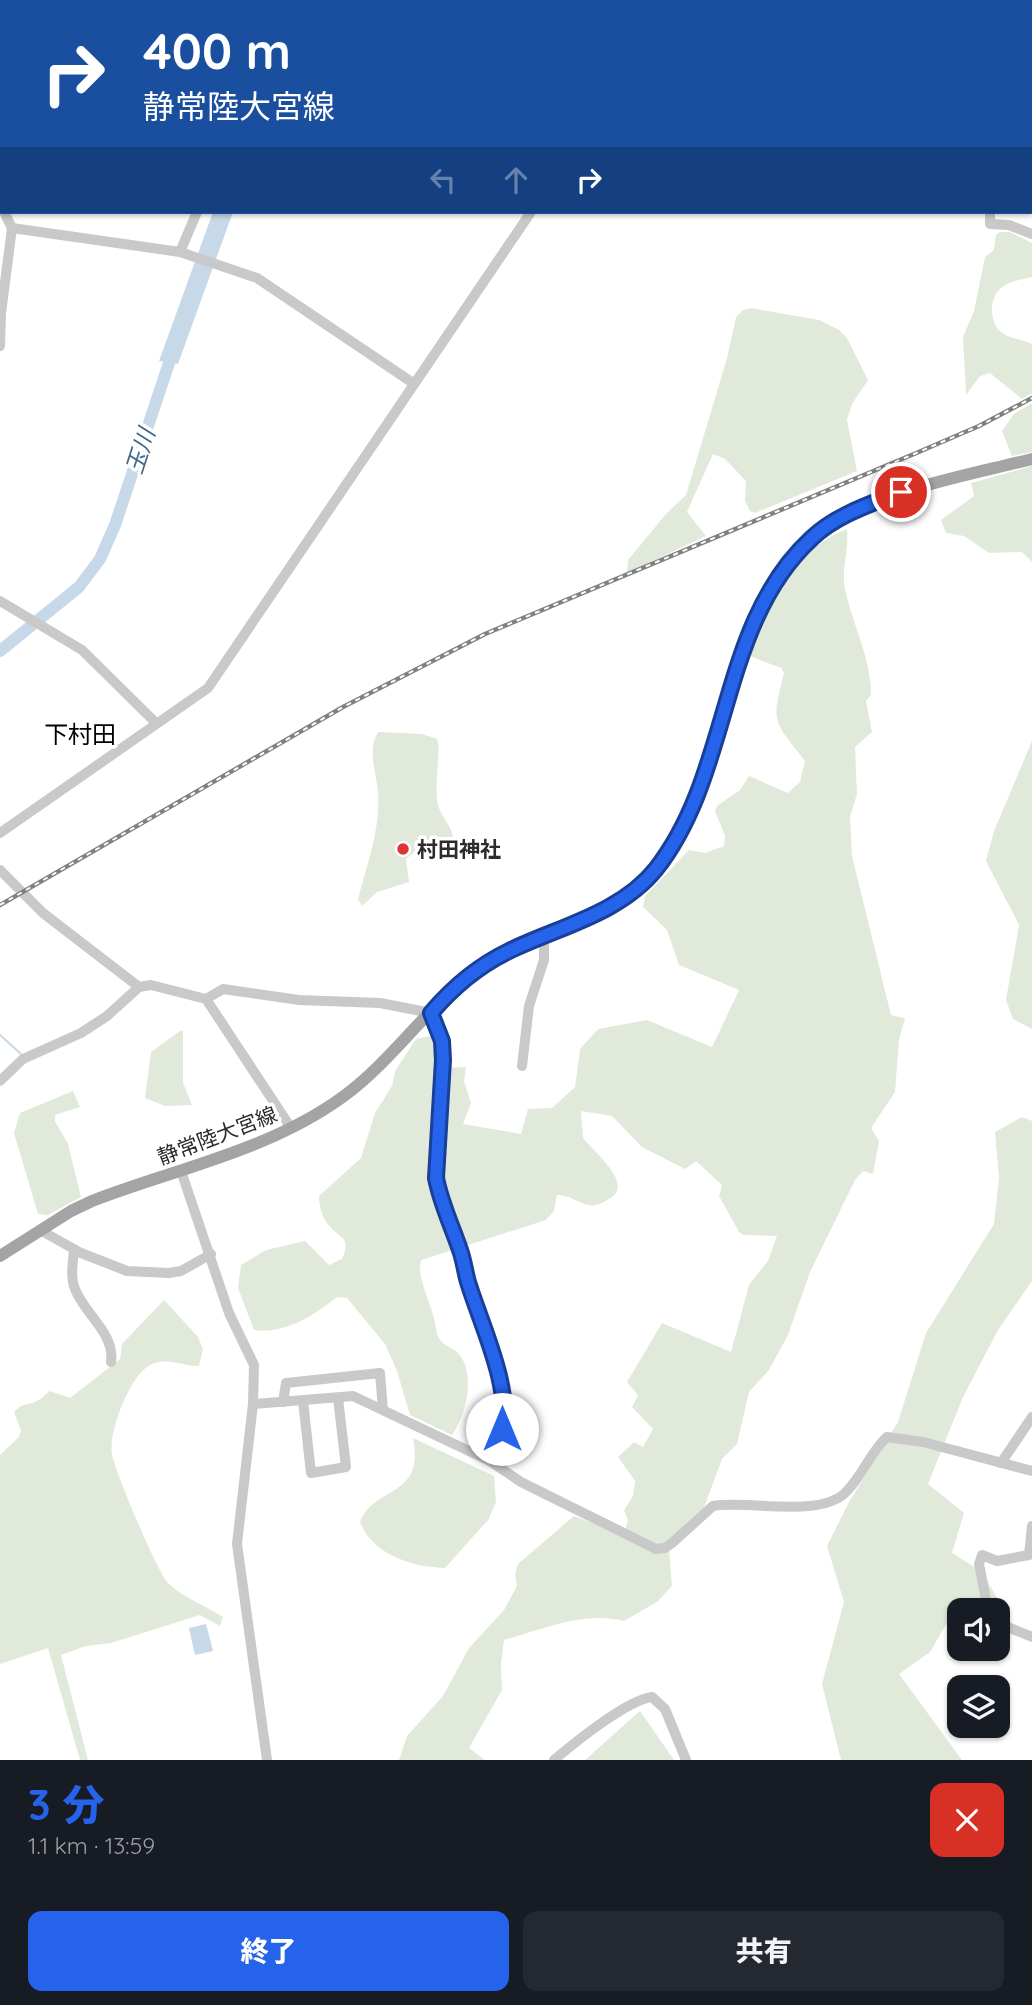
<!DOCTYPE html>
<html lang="ja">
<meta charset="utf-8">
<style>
body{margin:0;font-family:Quicksand,"Noto Sans JP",sans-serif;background:#242831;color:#f1f3f6;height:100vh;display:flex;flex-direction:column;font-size:26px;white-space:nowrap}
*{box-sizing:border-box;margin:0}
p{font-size:23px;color:#9ea1a6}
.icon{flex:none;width:38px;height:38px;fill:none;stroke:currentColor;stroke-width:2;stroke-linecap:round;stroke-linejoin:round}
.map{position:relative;height:1760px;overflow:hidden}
.sheet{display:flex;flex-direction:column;background:#171b24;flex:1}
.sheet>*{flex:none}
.banner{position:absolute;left:0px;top:0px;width:1032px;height:214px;box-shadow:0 2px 5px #0004;background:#1a4fa0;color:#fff;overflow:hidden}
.tools{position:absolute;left:947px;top:1598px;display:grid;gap:14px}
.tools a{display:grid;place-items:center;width:63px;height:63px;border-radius:14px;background:#171b24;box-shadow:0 2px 5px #0004;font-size:35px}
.pin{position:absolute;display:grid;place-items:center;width:60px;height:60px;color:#fff;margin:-30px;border:4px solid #fff;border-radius:50%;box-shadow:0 2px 7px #0007}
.me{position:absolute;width:77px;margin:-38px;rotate:0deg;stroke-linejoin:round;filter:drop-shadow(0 0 5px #0008)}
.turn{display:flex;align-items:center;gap:24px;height:147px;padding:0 28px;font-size:32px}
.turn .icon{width:91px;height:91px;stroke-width:2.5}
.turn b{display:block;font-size:49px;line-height:60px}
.lanes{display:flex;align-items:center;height:66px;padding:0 28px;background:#0003;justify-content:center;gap:35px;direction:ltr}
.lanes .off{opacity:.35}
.round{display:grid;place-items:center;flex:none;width:74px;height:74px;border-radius:14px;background:#242831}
.head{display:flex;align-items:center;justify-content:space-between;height:119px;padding:0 28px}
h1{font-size:42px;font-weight:800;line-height:52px;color:#2563eb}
.action{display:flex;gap:14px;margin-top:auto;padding:14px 28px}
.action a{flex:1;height:80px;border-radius:14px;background:#2563eb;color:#fff;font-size:28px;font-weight:800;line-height:80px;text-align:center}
.action a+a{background:#242831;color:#f1f3f6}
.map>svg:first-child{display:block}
.green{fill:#e1eada}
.water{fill:#c7d9e9}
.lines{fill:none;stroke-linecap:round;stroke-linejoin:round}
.stream{stroke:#c7d9e9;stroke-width:2}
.river{stroke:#c7d9e9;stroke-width:12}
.minor{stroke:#c9c9c9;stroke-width:10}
.major{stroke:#a4a4a4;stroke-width:12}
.rail-casing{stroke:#818181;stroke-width:4.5}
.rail{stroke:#fff;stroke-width:2;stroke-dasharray:5;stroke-linecap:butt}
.route-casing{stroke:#184099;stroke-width:18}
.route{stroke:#2563eb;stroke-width:12}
.poi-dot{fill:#dd3535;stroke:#fff;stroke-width:2.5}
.labels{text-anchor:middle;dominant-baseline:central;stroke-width:7;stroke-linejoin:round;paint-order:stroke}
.poi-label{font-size:21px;font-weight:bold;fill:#2c2c2c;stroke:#fff;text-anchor:start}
.street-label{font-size:21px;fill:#2c2c2c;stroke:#fff}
.water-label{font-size:23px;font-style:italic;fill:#3f678a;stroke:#fff}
.quarter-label{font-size:24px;fill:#000;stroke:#fff}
</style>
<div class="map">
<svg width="1032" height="1760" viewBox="0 0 1032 1760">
<rect width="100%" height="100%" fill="#fff"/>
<!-- green -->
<g class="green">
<path d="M1000,232H1010L1032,243V277C1009,282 992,285 992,312C993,320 995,327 1001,332C1010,339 1022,339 1032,344V393L1022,399L990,373L980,376L966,395L963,337L974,311L985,257L994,250L996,235Z"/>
<path d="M751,308L819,320L839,330L847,338L868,380L852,404L847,420L857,471L755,513L750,511L745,501L746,481L725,459L713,454L687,512L706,536L627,573L628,560L666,514L686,495L727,358L736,317L743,310Z"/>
<path d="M1032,403V452L1012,456L1002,431L1014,414Z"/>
<path d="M1032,466V562L1022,552L989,553L964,536L946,533L941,520L974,496L971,483Z"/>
<path d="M847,529C849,549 841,570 845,589C852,623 872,661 871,695L866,701L872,732L855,747L857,794L850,817L852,856L891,1015L905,1018L899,1040L895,1092L871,1128L879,1141L873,1174L863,1171L855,1180L810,1272L788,1335L769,1370L749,1392L737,1444L722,1459L700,1518L669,1549L672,1586L657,1602L624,1621C583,1611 544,1629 504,1640L501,1664L502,1690L469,1748L485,1760H399L407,1736L443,1696L469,1648L504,1610L517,1586L515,1574L518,1564L574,1516L615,1532L625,1530L628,1520L624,1510L633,1496L635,1481L618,1457L634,1442L643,1447L653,1429L632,1407L638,1395L627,1382L662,1323L731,1352L749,1285L768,1261L777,1236L743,1235L739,1232L719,1196L722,1185L696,1161L685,1169L642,1147L612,1116L581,1111L583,1138C593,1151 636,1185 609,1199C602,1203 595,1207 588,1205C576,1202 570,1195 557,1195L554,1211L546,1220L421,1260C421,1264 419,1267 420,1271C422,1287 431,1305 435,1322C436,1327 436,1334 439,1338C444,1347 453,1347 459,1354C476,1375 466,1415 452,1435L410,1415L397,1371L385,1344L347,1298L337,1297C315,1315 283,1335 254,1330L238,1288L241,1265L266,1250L305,1241L329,1265L342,1259C353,1235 337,1238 327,1223C321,1214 319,1205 319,1196L361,1158L375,1113L392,1086L395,1071L416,1039L430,1036L439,1051L440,1068L466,1067L464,1081L471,1103L463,1124L521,1134L528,1109L552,1108L575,1087L580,1049L598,1029L647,1020L712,1047L739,990L679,965L667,930L643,907L645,896L689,850L705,853L724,846L725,836L715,811L717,806L740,790L749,776L788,793L800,782L805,761C773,719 771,725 784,673L781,668L750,656C766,604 793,550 847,529Z"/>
<path d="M378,732L422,734L437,739C442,751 433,786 438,805C441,819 462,835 449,850L424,844L406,859L409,882L377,892L362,906L358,899C367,865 381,827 378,791C376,771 367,751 378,732Z"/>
<path d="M1032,741V1029L1013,1019L1006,1000L1019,925L986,861L994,831Z"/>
<path d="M180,1031H183V1083L192,1105L165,1106L145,1098L151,1052Z"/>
<path d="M73,1091L80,1107L55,1115V1121L68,1144L81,1197L48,1215L38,1214L14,1133L20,1113Z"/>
<path d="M1022,1117L1032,1121V1281L998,1330L963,1397L928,1484L964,1513L952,1553L981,1571L999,1601L971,1610H959V1614L951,1616L930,1652L899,1674L962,1760H841L822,1684L844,1602L827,1546L849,1502L898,1422L926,1333L994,1224L999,1178L995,1132Z"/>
<path d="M164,1300L198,1337L203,1349L199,1366C182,1366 163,1355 147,1367C129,1379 108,1433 112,1454C115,1472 157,1571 168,1583C182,1597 206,1606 223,1617L220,1626L200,1615L111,1643L86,1646L61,1655L88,1760H80L48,1648L0,1664V1455L19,1437L21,1431L14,1412C21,1404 26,1405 35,1402C41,1400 45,1394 50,1391L70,1398L120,1359L122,1344Z"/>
<path d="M413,1438L494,1476L496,1502L488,1520L445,1568C412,1567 373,1555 360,1522C374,1485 425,1499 413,1438Z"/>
<path d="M640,1711L674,1760H585Z"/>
</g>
<!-- water -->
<g class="water">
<path d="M213,212H233L178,364L159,361Z"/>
<path d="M206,1624L213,1651L195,1655L189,1628Z"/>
</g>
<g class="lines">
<!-- stream -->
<path class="stream" d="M0,1035L21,1054"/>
<!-- river -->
<path class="river" d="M0,651L79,587L100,559L115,525L174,348"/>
<!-- minor -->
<g class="minor">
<path d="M156,0L157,2"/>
<path d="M140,2L144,0"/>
<path d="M673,2L674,0"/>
<path d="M991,2L992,0"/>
<path d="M0,119L2,118"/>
<path d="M1031,137H1032"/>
<path d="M990,212V224L1009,225L1032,234"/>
<path d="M12,228L180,252L257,278L413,383"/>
<path d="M180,252L197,212"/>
<path d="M0,346L1,313L12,228L4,212"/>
<path d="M0,601L82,650L156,723"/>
<path d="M0,833L208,688L531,212"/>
<path d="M0,870L43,913L139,987"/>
<path d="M206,999L223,989L299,1000L380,1003L431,1013L442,1041L443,1060L436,1162L440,1198L461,1252L468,1282L487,1336L505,1406L502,1428L490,1461"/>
<path d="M522,1066L529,1006L544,960V937"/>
<path d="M0,1081L23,1059L81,1033L107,1016L139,987L151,985L206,999L291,1128"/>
<path d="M181,1171L229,1313L254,1365L253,1404L237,1544L267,1760"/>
<path d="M40,1230L81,1253L127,1271L169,1273L181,1271L211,1254"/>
<path d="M74,1250C73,1262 70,1277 75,1289C85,1315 115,1333 111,1362"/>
<path d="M303,1401L311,1473L346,1467L338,1398"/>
<path d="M283,1402L286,1383L380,1373L383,1410"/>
<path d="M253,1404L353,1396L490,1461L521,1482L656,1549L665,1548L672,1543L713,1506C749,1500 819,1518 845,1493C863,1476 870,1452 887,1437L923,1442L1032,1471"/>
<path d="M1001,1463L1032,1417"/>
<path d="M988,1610L979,1564L982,1555L997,1561L1029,1555L1032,1526"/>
<path d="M998,1623L1032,1637"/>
<path d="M554,1760C574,1743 627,1700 652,1697L665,1709L686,1760"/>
</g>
<!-- major -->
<path class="major" d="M0,1256L71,1211L92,1201C177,1168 269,1151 344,1096C397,1057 433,997 489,962C542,928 613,921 655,870C689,828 705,775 721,725C732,691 740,655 753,622C802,501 921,487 1032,459"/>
<defs>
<path id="rail" d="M0,905L343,707L485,634L914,454L979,426L1032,398"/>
</defs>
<!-- rail casing -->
<use href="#rail" class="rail-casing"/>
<!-- rail -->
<use href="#rail" class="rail"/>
</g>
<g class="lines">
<defs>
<path id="route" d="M502,1429C512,1388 480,1322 468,1282C465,1272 464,1261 460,1250C452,1226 441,1204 436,1178L443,1060L442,1041L431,1013C453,987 478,966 509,951C558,927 620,914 656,869C733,771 718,624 812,538C836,515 871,504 901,492"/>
</defs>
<!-- route casing -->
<use href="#route" class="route-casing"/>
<!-- route -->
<use href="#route" class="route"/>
</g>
<!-- markers -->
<circle class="poi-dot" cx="403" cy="849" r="7"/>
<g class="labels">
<!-- poi labels -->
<g class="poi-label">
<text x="417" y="849">村田神社</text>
</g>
<!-- street labels -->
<g class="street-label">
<text transform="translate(217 1135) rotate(-21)">静常陸大宮線</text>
</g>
<!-- water labels -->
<g class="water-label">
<text transform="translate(140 451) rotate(-72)">玉川</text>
</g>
<!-- quarter labels -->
<g class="quarter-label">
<text x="80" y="734">下村田</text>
</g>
</g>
</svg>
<div class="tools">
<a><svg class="icon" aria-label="sound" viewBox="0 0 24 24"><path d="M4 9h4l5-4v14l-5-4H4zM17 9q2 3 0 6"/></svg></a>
<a><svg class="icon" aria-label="layers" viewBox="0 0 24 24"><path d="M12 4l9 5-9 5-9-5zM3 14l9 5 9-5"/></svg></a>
</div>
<div class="pin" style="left:901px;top:492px;background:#d93025"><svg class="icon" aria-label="arrive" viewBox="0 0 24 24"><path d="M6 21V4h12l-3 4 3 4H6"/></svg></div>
<svg class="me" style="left:502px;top:1429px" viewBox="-20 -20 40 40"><circle r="19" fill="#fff"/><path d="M0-13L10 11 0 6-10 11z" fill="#2563eb"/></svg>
<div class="banner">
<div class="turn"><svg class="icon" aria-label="right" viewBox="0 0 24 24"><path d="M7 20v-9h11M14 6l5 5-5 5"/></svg><div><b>400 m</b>静常陸大宮線</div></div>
<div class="lanes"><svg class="icon off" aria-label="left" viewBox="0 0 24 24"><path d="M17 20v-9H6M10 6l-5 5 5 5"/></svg><svg class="icon off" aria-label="ahead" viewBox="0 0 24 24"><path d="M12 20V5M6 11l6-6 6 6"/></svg><svg class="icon" aria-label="right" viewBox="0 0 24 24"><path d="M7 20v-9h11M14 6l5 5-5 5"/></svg></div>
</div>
</div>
<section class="sheet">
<div class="head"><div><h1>3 分</h1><p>1.1 km · 13:59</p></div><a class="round" style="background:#d93025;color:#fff"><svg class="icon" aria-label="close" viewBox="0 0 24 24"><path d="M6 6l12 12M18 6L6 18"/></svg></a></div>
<div class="action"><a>終了</a><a>共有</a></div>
</section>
